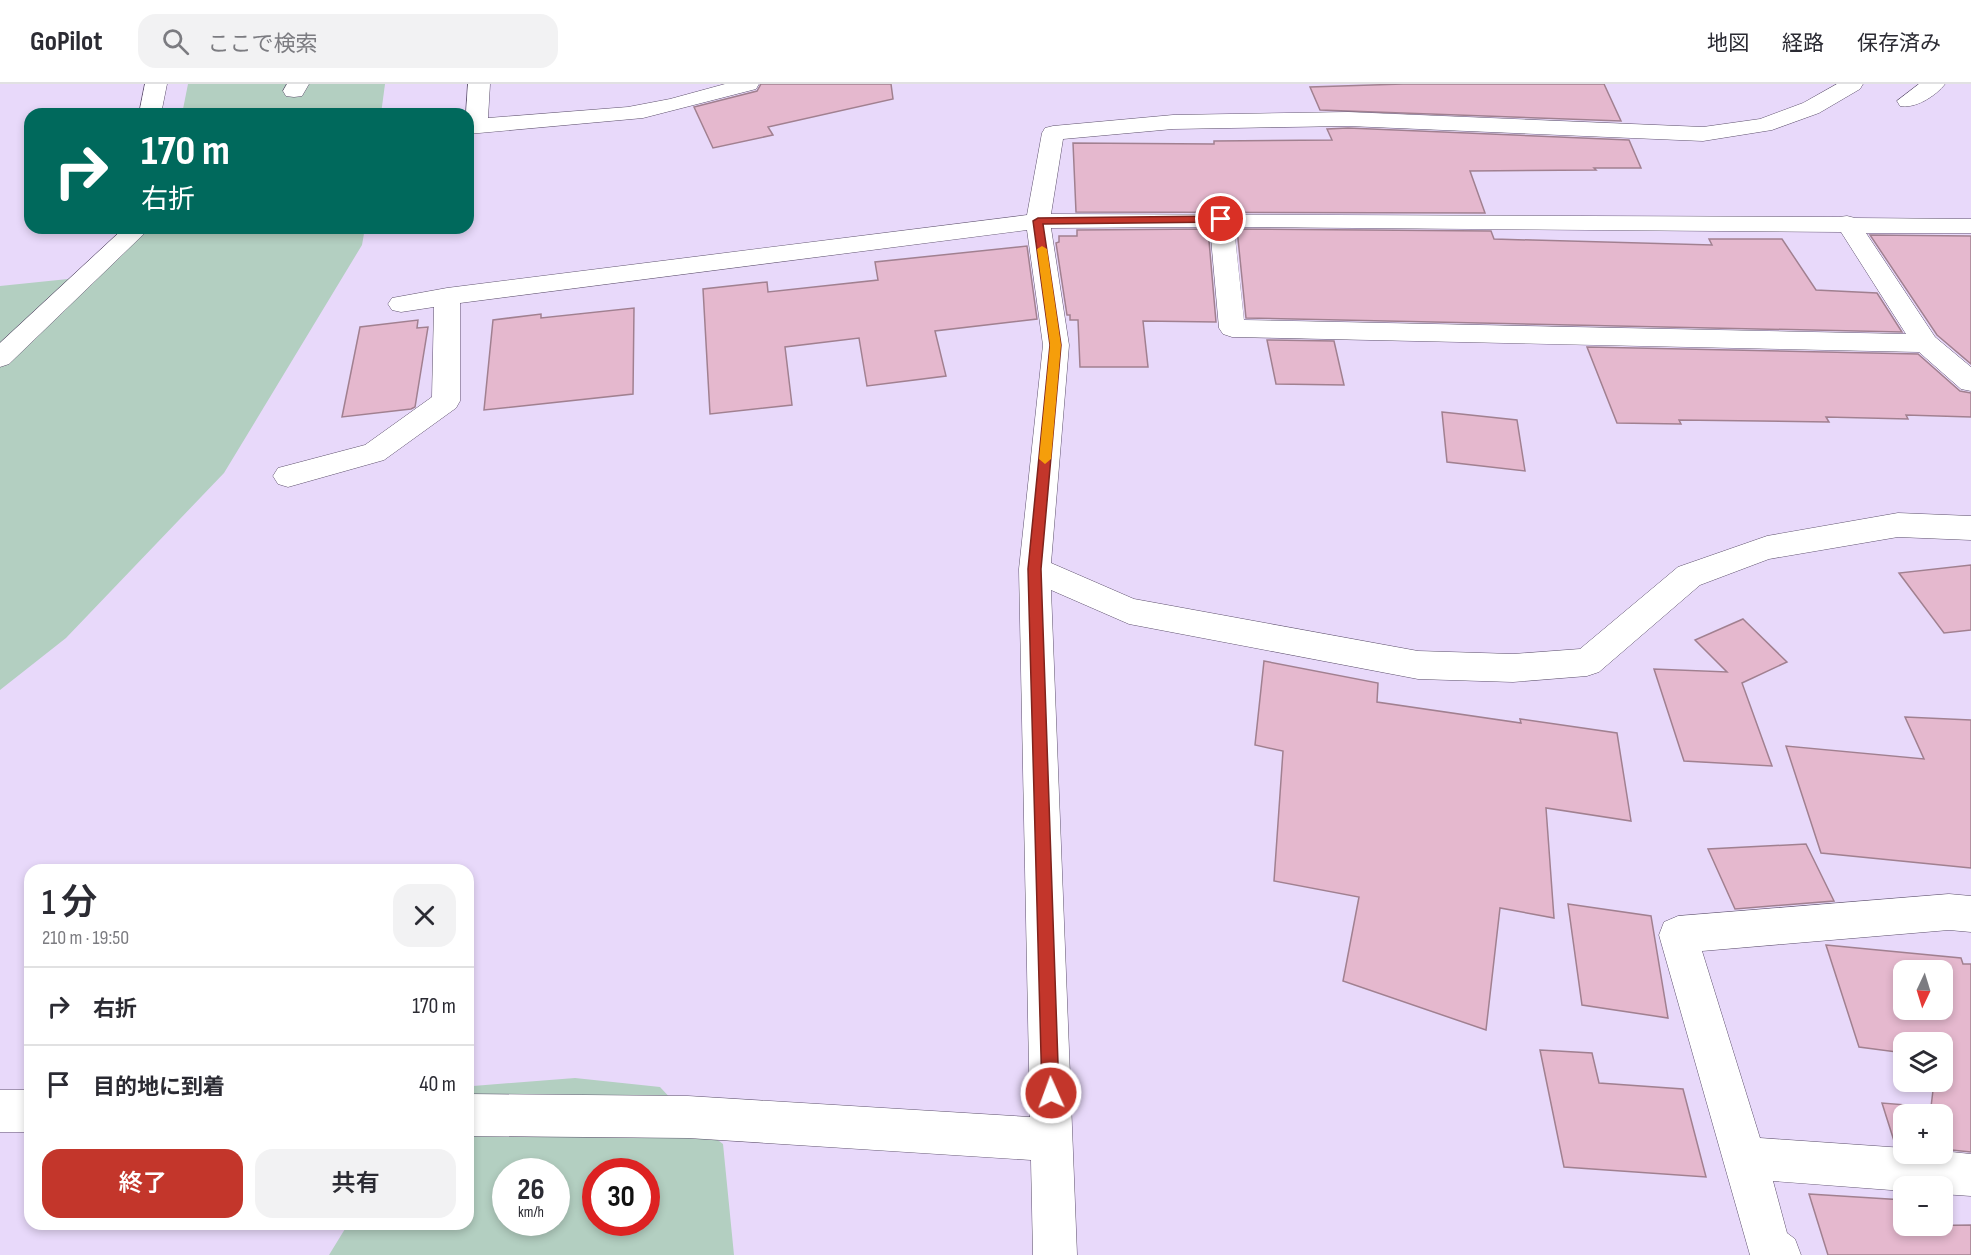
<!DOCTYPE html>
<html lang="ja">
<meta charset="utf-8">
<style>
body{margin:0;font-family:"Sofia Sans Condensed","Noto Sans JP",sans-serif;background:#f2f2f3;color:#2b2b33;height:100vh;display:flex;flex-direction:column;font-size:22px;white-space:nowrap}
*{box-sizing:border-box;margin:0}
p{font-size:20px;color:#7c7c81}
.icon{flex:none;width:33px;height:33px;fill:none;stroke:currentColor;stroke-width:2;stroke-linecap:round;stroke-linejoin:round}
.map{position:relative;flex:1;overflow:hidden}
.drawer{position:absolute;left:24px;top:780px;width:450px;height:366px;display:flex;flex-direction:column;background:#fff;border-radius:18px;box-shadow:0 3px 9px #0003}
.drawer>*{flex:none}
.guide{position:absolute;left:24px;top:24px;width:450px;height:126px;border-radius:18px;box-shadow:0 3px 9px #0003;background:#00695c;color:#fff;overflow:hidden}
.needle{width:39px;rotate:184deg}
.fabs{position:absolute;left:1893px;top:876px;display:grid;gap:12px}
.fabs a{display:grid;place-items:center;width:60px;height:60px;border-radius:12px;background:#fff;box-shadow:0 3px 9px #0003;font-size:30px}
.speed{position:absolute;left:492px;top:1074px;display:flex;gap:12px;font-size:30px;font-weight:700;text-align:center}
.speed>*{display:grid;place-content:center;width:78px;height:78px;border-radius:50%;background:#fff;box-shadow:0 3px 9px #0003;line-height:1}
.speed small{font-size:15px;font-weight:400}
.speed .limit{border:9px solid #d22;background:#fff;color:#111}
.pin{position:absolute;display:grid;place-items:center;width:51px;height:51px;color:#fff;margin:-26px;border:3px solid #fff;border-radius:50%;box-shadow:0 2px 6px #0007}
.me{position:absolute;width:66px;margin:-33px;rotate:358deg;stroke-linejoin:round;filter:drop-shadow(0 0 4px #0008)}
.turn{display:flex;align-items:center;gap:21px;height:126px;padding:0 18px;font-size:27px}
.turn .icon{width:78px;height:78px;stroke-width:2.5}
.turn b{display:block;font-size:42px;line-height:51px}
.round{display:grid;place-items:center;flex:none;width:63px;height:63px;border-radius:18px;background:#f2f2f3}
.headline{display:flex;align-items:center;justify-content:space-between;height:102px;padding:0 18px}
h1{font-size:36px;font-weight:600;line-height:45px}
.primary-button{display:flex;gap:12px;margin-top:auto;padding:12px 18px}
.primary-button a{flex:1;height:69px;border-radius:18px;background:#c3362b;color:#fff;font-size:24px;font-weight:600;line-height:69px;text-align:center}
.primary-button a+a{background:#f2f2f3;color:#2b2b33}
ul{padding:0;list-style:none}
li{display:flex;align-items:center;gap:18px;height:78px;padding:0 18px;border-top:2px solid #e1e1e2}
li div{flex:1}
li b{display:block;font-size:22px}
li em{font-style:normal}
header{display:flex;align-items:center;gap:36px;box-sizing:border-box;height:84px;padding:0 30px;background:#fff;border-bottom:2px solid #e1e1e2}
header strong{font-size:28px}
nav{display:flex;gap:33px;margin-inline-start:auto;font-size:21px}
.search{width:420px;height:54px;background:#f2f2f3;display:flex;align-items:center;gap:15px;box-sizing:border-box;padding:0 21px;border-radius:18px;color:#7c7c81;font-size:22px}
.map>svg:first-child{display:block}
.green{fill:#b3cfc1;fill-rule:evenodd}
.building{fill:#e5b8ce;stroke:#a18090;stroke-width:1.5;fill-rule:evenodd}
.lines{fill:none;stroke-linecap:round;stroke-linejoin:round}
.minor-casing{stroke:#5e516d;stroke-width:1}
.minor{fill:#fff;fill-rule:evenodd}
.route{fill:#c3362b;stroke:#7f231c;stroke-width:1.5}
.slow{fill:#f59e0b}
</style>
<header>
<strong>GoPilot</strong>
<div class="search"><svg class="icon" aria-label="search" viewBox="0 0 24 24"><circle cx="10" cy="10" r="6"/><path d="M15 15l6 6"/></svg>ここで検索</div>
<nav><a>地図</a><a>経路</a><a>保存済み</a></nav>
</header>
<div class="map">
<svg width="1971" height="1171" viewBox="0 0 1971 1171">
<rect width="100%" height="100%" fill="#e8d9fa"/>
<!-- green -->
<g class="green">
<path d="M188,0H385L381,30H182Z"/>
<path d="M144,144H365L362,161L224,389L66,554L0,606V202L68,195L112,172Z"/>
<path d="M575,994L660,1003L688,1033L723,1060L734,1171H329L348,1140H468V1006L473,1002ZM506,1088H556V1138H506ZM596,1088H646V1138H596Z"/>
</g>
<!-- building -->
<g class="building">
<path d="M761,0H891L893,15L768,43L773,51L713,64L694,23L757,7Z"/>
<path d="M1403,0H1604L1621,37L1320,26L1310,3Z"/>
<path d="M1348,44L1629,56L1641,84H1594L1596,86L1470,87L1485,129L1076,128L1073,59L1214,60V57L1332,56L1327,45Z"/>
<path d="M1208,145L1216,238L1143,237L1148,283H1080L1078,236H1070V231H1067L1056,159L1059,158V152H1077V146Z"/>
<path d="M1237,145L1491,147L1494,155L1712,161L1709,155H1782L1816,206L1877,209L1902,248L1246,234Z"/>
<path d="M1870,151L1971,152V280L1937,251Z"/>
<path d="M1027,162L1037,235L935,247L946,292L867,302L859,254L785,263L792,321L710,330L703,205L767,198L768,208L878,196L875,178Z"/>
<path d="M634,224L633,310L484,326L493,236L541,230V234Z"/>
<path d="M418,236L417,244L428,243L415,323L411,325L342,333L360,243Z"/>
<path d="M1267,256L1334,257L1344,301L1276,300Z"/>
<path d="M1587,263L1918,270L1960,307L1971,309V333L1906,331L1908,335L1826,333L1829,338L1679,336L1681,340L1617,339Z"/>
<path d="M1442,328L1517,336L1525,387L1447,378Z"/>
<path d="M1971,481V546L1944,549L1899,489Z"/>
<path d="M1743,535L1787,578L1742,599L1772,682L1684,677L1654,585L1727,588L1695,556Z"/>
<path d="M1264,577L1378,599L1377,618L1521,639L1520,635L1617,649L1631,737L1546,724L1554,834L1500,824L1486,946L1343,897L1359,813L1274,797L1283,667L1255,661Z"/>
<path d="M1905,633L1971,636V784L1821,769L1786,662L1924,675Z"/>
<path d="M1806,760L1834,817L1735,825L1708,765Z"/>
<path d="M1568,820L1651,832L1668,934L1582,921Z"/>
<path d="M1826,861L1961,874L1963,880H1971V1068L1942,1065V1030H1904V1061L1895,1060L1882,1019L1931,1023L1934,998H1942V958H1904V969L1859,963ZM1904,886H1942V926H1904Z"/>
<path d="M1540,966L1592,969L1599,999L1683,1005L1706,1093L1564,1083Z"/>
<path d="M1809,1110L1904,1116V1142L1971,1141V1171H1828Z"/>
</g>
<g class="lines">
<defs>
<g id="minor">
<path d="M145,0H167L161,30H139Z"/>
<path d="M287,0H309L302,12L294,13L286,12L283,7Z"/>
<path d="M468,0H490L488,34L628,23L670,15L725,0H759L756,5L643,34L468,50V30H466Z"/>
<path d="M1837,0H1863L1860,5L1819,29L1772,46L1703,57L1348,42L1173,45L1063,55L1051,130L1839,133L1847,132L1855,134L1971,135V149H1866L1935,253L1971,283V307L1961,305L1919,268L1232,253L1223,250L1219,244L1210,143L1051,144L1069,261L1051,479L1134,515L1418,567L1513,570L1580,565L1678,483L1767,452L1898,429L1971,432V456L1898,453L1769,475L1700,501L1599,588L1587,592L1513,598L1418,595L1129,540L1051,506L1077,1171H1033L1031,1076L688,1054L468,1052V1010L688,1012L1030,1033L1019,485L1043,261L1027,146L460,219V317L456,324L384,376L288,403L278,400L273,392L278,384L365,361L432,313L434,223L401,228L392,226L388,220L392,214L447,204L1027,131L1042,49L1045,44L1053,42L1173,31L1348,28L1703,43L1760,35L1803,19ZM1234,143L1841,148L1906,250L1244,236Z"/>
<path d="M1919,0H1945C1936,12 1915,25 1900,22L1897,17Z"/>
<path d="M124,144H150L9,280L0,283V259Z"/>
<path d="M1949,810L1971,812V848L1949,846L1702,867L1760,1054L1904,1064V1070H1942V1067L1971,1070V1112L1942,1110V1102H1904V1107L1773,1097L1787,1149L1795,1155L1801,1171H1750L1659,851L1664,838L1678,832Z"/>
<rect x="0" y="1006" width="30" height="42"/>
</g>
</defs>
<!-- minor casing -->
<use href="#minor" class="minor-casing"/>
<!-- minor -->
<use href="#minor" class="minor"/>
</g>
<!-- route -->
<path class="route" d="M1221,132L1224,133V138L1043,140L1061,261L1041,485L1059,1009L1057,1015L1051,1017L1045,1015L1042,1009L1028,485L1050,261L1033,137L1038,134Z"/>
<!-- slow -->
<path class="slow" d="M1042,162L1047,165L1061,261L1051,375L1045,380L1039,375L1050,261L1037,165Z"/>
</svg>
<div class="fabs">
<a><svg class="needle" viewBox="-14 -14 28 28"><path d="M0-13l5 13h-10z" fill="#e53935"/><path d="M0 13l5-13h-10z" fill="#7c7c81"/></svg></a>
<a><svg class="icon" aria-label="layers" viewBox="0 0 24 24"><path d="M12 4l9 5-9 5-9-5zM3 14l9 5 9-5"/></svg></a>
<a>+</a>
<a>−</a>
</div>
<div class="speed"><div>26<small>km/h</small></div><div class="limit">30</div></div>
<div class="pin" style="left:1221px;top:135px;background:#d93025"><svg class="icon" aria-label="arrive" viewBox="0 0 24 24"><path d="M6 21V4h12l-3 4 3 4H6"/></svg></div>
<svg class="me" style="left:1051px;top:1009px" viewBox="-20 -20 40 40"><circle r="17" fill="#c3362b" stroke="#fff" stroke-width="3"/><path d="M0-11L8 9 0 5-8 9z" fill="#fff"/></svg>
<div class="guide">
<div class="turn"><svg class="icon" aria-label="right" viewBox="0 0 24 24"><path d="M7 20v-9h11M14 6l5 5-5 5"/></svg><div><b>170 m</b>右折</div></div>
</div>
<section class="drawer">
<div class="headline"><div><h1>1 分</h1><p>210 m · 19:50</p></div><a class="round"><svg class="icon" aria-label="close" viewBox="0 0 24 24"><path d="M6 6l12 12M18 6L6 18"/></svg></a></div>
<ul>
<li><svg class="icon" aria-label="right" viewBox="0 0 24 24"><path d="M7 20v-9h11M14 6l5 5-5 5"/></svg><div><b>右折</b></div><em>170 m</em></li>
<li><svg class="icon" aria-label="arrive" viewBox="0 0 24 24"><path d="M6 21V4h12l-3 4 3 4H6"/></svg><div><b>目的地に到着</b></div><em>40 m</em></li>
</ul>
<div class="primary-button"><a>終了</a><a>共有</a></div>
</section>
</div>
